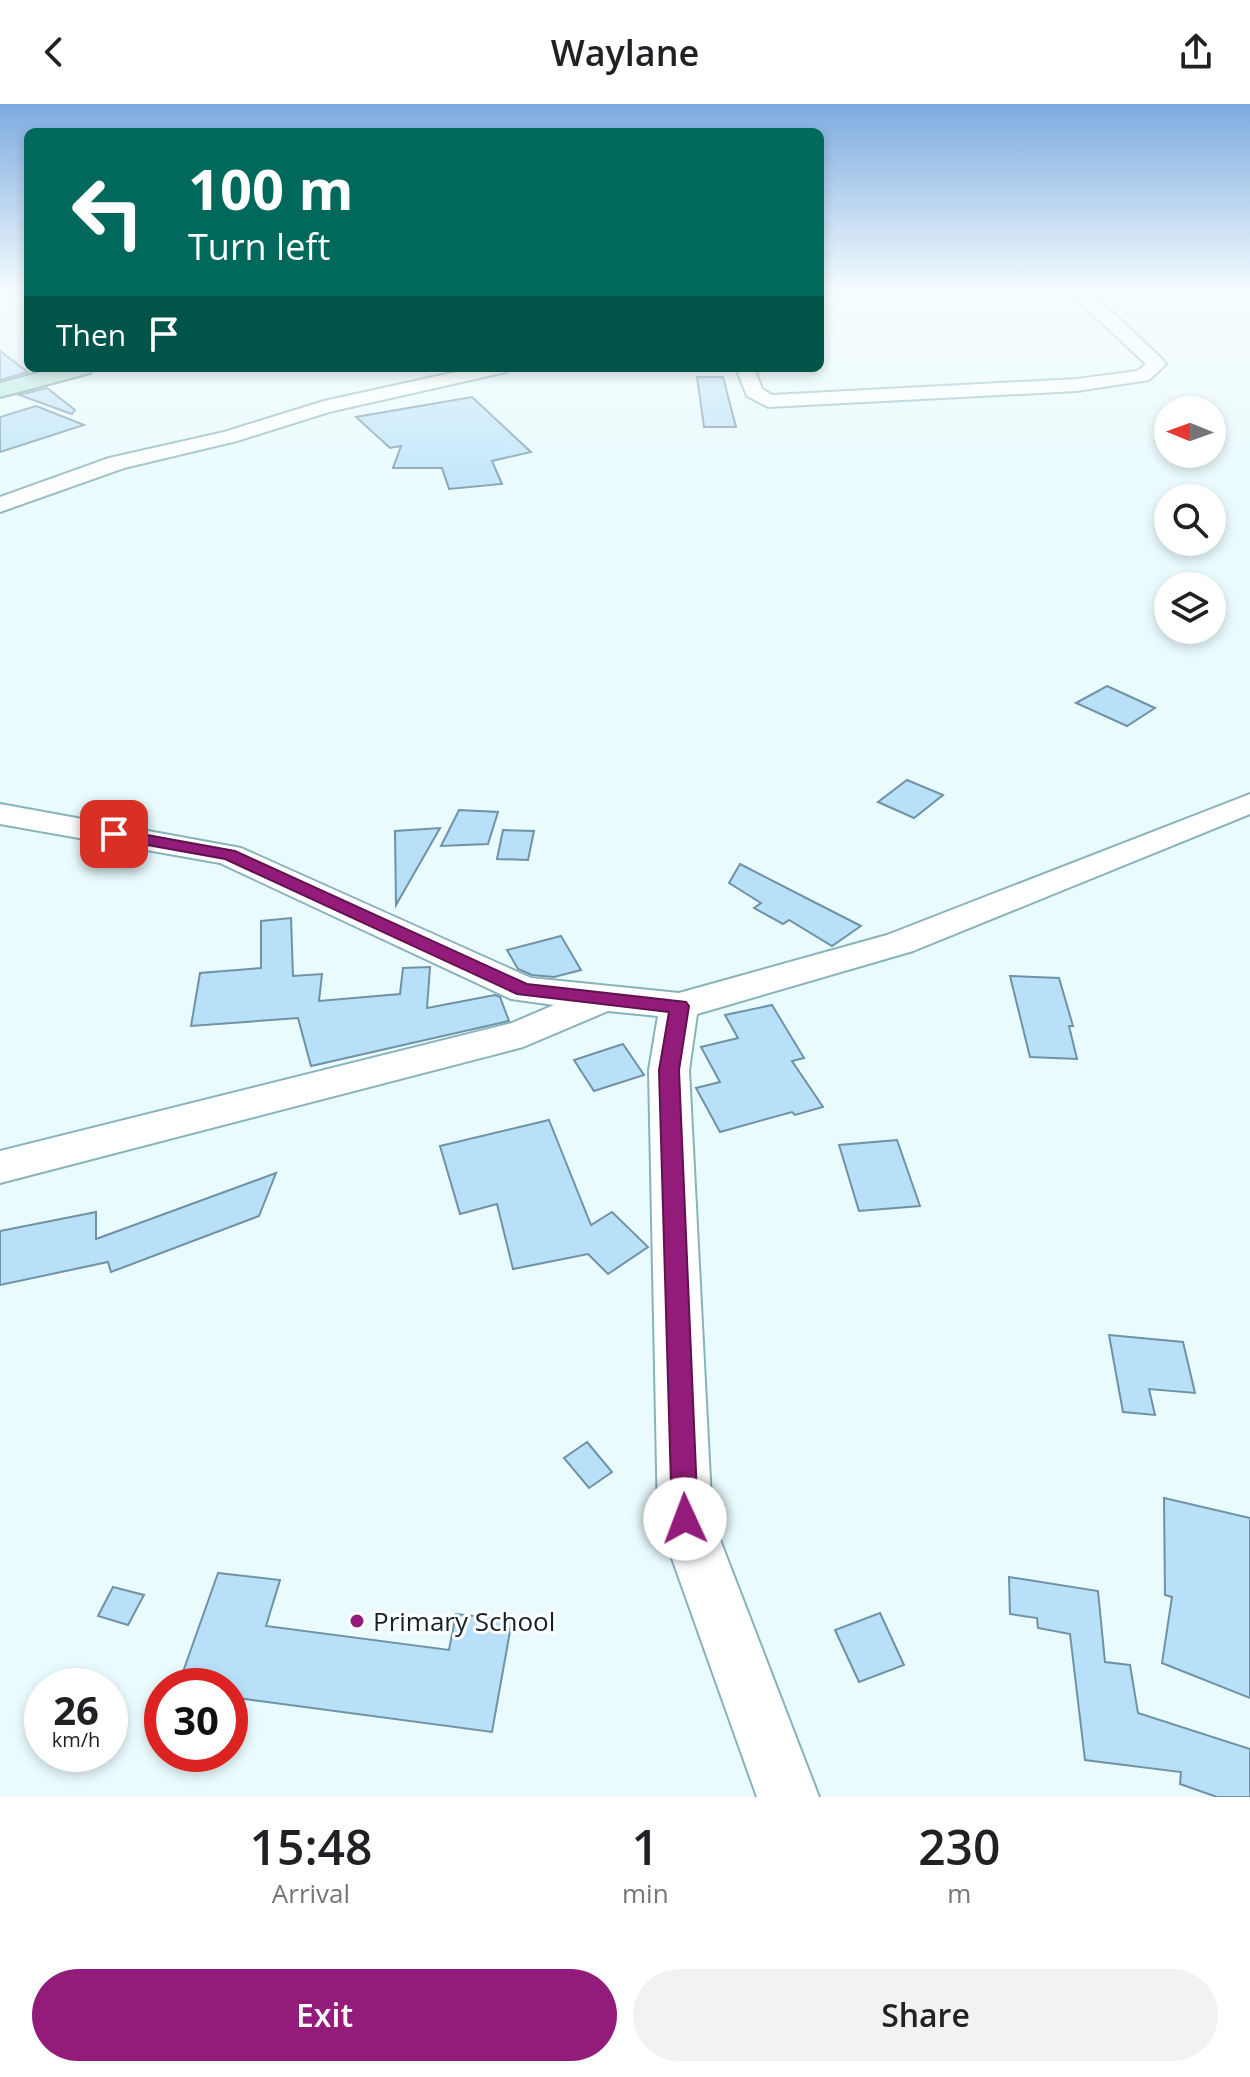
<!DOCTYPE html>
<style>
body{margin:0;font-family:"Open Sans",sans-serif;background:#f2f2f2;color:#202124;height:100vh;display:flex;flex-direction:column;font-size:30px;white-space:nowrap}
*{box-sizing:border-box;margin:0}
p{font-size:26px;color:#757577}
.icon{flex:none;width:44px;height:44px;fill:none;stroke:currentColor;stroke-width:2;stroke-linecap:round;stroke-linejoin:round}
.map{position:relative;height:1693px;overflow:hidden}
.side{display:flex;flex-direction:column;background:#fff;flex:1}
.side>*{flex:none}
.guide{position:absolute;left:24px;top:24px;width:800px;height:244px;border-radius:12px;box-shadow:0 4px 12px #0003;background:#00695c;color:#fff;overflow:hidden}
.needle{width:52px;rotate:271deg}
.controls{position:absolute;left:1154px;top:292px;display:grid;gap:16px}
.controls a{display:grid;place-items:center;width:72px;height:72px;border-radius:50%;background:#fff;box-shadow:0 4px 12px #0003;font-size:40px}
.speed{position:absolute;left:24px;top:1564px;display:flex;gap:16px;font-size:40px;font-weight:700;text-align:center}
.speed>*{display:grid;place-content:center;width:104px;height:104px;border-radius:50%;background:#fff;box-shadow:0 4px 12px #0003;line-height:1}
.speed small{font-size:20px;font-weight:400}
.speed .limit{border:12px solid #d22;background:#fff;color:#111}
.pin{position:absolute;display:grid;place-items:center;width:68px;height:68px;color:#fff;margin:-34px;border-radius:16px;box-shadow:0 4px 12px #0006}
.me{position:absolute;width:88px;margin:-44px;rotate:358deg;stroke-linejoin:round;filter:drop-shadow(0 0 6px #0008)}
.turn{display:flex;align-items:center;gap:28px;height:168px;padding:0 32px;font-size:36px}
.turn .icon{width:104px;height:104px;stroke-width:2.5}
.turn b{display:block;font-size:56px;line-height:68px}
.then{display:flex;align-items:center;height:76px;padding:0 32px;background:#0003;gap:16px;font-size:30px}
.eta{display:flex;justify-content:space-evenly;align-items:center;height:136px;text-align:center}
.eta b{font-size:48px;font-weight:600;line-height:56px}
.action{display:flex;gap:16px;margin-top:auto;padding:16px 32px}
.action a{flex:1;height:92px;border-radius:48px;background:#931c7a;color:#fff;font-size:32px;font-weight:600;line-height:92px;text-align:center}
.action a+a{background:#f2f2f2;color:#202124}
header{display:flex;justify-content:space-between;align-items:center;height:104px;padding:0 32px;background:#fff;font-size:36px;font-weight:600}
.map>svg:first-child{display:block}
.building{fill:#b8e1f9;stroke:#7092a5;stroke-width:2}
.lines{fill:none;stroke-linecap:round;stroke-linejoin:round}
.street-casing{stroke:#88b3b9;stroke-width:4}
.primary-casing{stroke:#56968d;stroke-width:4}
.street{fill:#fff;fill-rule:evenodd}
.primary{fill:#afe5dc;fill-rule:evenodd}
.route{fill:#931c7a;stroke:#60124f;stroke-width:2}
.poi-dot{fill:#931c7a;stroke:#fff;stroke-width:3}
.labels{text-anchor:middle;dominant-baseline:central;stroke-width:6;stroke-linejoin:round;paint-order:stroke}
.near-poi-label{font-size:26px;fill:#122326;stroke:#fff;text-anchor:start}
</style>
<header><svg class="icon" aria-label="back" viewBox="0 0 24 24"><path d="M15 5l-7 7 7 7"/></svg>Waylane<svg class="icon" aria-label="share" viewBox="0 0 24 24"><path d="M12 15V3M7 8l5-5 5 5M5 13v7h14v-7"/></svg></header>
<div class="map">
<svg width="1250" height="1693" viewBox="0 0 1250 1693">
<rect width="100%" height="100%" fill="#e9fbfd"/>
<!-- building -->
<g class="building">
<path d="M0,247L28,268L0,276Z"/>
<path d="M697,273H723L736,323H704Z"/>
<path d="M47,284L75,306L72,310L19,291Z"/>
<path d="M472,293L531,348L492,357L502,380L449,385L442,364H393L401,342L390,344L356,313Z"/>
<path d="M36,302L84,321L0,348V313Z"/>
<path d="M1107,582L1155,604L1127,622L1076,599Z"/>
<path d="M907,676L943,691L914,714L878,698Z"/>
<path d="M459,706L498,708L488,740L441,742Z"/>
<path d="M440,724L396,801L395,727Z"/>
<path d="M503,726L534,727L528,756L497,755Z"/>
<path d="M740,760L814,798L861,822L832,842L789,816L783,820L754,804L761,799L729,779Z"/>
<path d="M291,814L293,872L322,870L319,897L400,890L403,864L430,863L427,904L495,891L500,893L509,917L311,962L298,914L191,922L200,869L261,864V817Z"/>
<path d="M561,832L581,866L554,873L532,871L518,865L507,846Z"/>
<path d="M1010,872L1059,874L1073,922H1069L1077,955L1030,953Z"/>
<path d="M772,901L804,954L792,957L823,1003L795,1011L792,1008L720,1028L696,984L720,978L701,943L738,934L725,911Z"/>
<path d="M623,940L644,971L594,987L574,956Z"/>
<path d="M549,1016L591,1121L612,1108L648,1143L608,1170L588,1150L513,1165L497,1100L460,1110L440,1042Z"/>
<path d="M897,1036L920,1102L859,1107L839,1041Z"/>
<path d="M276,1069L259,1112L111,1168L108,1158L0,1181V1127L96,1108V1135Z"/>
<path d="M1109,1231L1183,1238L1195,1289L1149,1285L1155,1311L1123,1308Z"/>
<path d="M587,1338L612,1368L589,1384L564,1354Z"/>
<path d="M1164,1394L1250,1414V1594L1162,1559L1172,1493L1165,1491Z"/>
<path d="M218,1469L280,1476L266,1522L449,1546L456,1510L512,1516L492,1628L230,1593V1582H178Z"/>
<path d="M1009,1473L1098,1487L1105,1558L1130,1561L1138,1609L1250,1645V1693H1217L1180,1680L1181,1668L1085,1656L1070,1530L1038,1524L1037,1514L1010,1510Z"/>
<path d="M113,1483L144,1491L128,1521L98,1512Z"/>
<path d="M880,1509L904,1561L859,1578L835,1526Z"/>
</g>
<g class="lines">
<defs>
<g id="street">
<path d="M1071,190H1090L1099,196L1163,256L1166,260L1149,276L1077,287L768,303L747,292L736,264H754L762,285L772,291L1077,275L1137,267L1146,260Z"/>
<path d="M474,264H508L506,268L329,308L237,337L124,364L0,408V393L109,354L224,328L324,297Z"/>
<path d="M1250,690V710L913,847L697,910L689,966L712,1415L819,1693H757L658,1415L649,966L658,912L608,907L523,943L0,1079V1047L512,919L554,901L511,895L220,759L0,720V700L241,744L531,874L679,889L887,831Z"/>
</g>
<path id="primary" d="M56,264H93L90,269L0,293V279Z"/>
</defs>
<!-- street casing -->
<use href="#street" class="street-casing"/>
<!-- primary casing -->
<use href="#primary" class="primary-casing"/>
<!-- street -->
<use href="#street" class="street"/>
<!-- primary -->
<use href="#primary" class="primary"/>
</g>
<!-- sky -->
<linearGradient id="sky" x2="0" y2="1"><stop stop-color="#7dabe0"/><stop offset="0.44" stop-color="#f5fdfe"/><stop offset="1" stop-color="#f5fdfe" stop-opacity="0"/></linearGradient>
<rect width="1250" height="427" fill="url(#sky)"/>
<!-- route -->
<path class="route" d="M114,725L235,747L527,880L686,898L689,902L679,966L698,1415L695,1424L685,1428L675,1424L672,1415L659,966L669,908L517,890L225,755L109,734L106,730Z"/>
<!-- markers -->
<circle class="poi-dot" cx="357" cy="1517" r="8"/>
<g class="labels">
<!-- near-poi labels -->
<g class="near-poi-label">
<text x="373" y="1517">Primary School</text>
</g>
</g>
</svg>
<div class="controls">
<a><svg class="needle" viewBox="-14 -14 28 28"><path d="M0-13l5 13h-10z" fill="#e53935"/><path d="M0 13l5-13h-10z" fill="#757577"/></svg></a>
<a><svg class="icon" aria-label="search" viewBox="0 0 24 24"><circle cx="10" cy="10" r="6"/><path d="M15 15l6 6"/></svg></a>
<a><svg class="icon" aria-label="layers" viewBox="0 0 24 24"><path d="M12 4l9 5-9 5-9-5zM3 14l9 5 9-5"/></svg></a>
</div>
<div class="speed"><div>26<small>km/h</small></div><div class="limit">30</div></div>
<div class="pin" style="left:114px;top:730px;background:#d93025"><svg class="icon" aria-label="arrive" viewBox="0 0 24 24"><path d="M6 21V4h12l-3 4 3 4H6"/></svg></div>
<svg class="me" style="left:685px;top:1415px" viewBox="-20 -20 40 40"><circle r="19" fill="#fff"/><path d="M0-13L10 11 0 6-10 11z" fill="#931c7a"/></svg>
<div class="guide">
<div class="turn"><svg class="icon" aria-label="left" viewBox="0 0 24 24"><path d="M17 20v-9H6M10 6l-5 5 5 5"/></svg><div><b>100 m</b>Turn left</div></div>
<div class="then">Then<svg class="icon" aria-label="arrive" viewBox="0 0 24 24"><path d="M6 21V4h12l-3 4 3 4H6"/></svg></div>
</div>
</div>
<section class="side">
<div class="eta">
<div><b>15:48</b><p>Arrival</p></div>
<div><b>1</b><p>min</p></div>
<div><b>230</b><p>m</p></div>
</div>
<div class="action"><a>Exit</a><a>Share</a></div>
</section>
